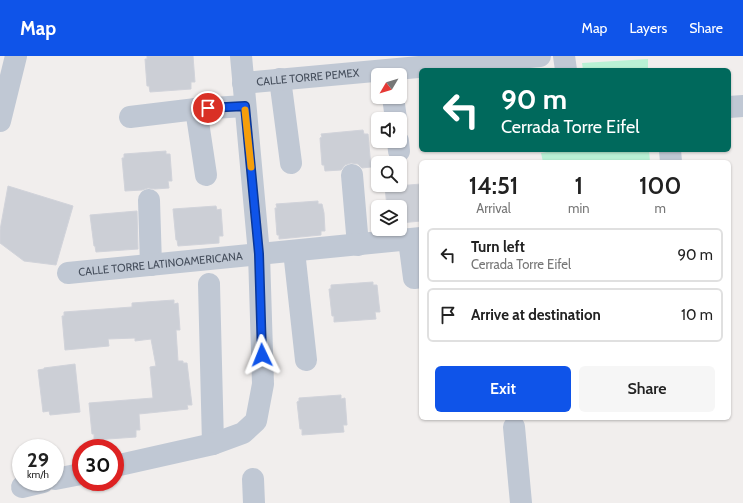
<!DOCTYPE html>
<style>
body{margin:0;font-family:Cabin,sans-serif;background:#f6f6f6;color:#222;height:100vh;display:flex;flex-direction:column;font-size:15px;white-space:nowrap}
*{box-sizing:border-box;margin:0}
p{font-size:13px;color:#767676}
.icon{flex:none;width:22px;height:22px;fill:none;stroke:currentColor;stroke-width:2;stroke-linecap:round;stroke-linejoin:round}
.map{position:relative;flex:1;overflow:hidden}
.sheet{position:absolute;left:419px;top:104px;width:312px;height:260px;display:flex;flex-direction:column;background:#fff;border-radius:6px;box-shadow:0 1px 3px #0004}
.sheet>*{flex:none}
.hud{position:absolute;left:419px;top:12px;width:312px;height:84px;border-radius:6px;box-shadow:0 1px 3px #0004;background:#00695c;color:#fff;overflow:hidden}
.needle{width:26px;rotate:232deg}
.buttons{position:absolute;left:371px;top:12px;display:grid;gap:8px}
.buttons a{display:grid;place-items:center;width:36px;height:36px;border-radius:6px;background:#fff;box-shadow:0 1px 3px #0004;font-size:20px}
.speed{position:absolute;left:12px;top:383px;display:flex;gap:8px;font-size:20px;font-weight:700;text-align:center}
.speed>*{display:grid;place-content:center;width:52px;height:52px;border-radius:50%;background:#fff;box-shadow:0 1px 3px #0004;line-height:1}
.speed small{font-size:10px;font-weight:400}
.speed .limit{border:6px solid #d22;background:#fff;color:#111}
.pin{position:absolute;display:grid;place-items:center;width:34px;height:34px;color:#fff;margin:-17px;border:2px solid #fff;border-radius:50%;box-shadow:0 1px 4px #0007}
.me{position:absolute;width:44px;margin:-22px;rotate:358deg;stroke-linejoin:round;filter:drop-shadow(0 0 3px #0008)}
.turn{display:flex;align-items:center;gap:14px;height:84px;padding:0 16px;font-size:18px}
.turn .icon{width:52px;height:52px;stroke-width:2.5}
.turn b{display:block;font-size:28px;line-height:34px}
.eta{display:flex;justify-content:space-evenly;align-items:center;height:68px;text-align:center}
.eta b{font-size:24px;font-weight:600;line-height:28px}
.button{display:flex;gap:8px;margin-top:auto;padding:8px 16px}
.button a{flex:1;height:46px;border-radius:6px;background:#0f54e9;color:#fff;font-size:16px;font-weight:600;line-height:46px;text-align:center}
.button a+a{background:#f6f6f6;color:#222}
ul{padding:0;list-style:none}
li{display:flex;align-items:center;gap:12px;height:54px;margin:0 8px 6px;padding:0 8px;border:2px solid #e0e0e0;border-radius:6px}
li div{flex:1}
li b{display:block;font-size:15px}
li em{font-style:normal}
header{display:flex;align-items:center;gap:24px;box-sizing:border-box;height:56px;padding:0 20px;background:#0f54e9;color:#fff}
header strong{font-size:19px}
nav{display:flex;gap:22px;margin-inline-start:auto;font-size:14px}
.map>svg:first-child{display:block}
.green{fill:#b9f1d5}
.building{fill:#cccfd6;stroke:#d1d3da}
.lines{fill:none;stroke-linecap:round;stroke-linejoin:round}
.minor{stroke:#c0c8d4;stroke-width:22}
.route-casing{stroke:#0a3797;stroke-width:10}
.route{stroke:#0f54e9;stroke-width:7}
.slow{stroke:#f59e0b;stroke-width:7}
.labels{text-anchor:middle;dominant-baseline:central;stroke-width:3.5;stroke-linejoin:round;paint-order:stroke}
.street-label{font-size:11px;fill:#454e5c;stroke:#fff}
</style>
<header>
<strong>Map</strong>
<nav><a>Map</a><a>Layers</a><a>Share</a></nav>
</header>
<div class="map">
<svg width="743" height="447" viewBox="0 0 743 447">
<rect width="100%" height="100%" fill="#f1eeed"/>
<!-- green -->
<g class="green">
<path d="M648,3V14H583L582,7Z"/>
<path d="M559,94H649L650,106H543L541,97Z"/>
</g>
<!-- building -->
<g class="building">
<path d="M147,0H193L195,26H191V33L150,36L149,30H147L145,3H147Z"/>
<path d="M363,74L364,78H368L371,111L362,112L358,108L351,107L345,109L341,114L325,115L324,109H322L320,82L322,81L321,78Z"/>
<path d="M166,95V98H170L172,125H168L169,132L155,133L148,132L142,134L125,135L122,102H124V98Z"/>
<path d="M421,128V165L400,167V151H387L385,131Z"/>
<path d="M8,130L73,150L56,209L24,205L0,187V174Z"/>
<path d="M318,145V148H322L324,157L325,175H321V179L279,183V179H277L275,152H277L276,148Z"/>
<path d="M216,150L217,154L221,153L223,180H219V187L178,190L177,184H176L173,153Z"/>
<path d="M137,155L138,193L96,196L95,190H94L90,159Z"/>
<path d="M373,226V229H377L379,248L380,256H375L376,263L334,266V260H332L329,233H331V229Z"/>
<path d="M174,244V248L178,247L180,274H176L178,305H183V307H187L192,349H187L188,353L139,358L140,374H136V381L94,384V378H92L89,347L153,342L150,311L156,310L151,283L135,285V282L108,283L109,290L65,294L62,260H64V256L132,251V247Z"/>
<path d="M75,308L80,356L50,359L49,355L43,356L38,314L44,313V312Z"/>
<path d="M341,339V343L345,342L347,369H343L344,376L302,379V373H300L297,346L299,345V342Z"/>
</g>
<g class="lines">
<!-- minor -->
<g class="minor">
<path d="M564,0L566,14"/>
<path d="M280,23L291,107"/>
<path id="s1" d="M243,27L540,0"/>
<path d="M393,41L396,63"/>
<path d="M729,51L743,50"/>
<path d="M196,53L206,119"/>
<path d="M130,61L196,53L245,50"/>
<path d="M0,65L16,0"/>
<path d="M398,85L399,95"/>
<path d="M670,94L671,106"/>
<path d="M352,119L358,189"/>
<path d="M149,144L151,209"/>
<path d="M409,184L414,222L421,221"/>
<path d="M294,195L306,304"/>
<path id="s2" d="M68,217L421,182"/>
<path d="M209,228L213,388"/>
<path d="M514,371L521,447"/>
<path d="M115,410L213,388L243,377L256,365L263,328L259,198L241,0"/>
<path d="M55,423L81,418"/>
<path d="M253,423L254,447"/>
<path d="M22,431L43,426"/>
</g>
</g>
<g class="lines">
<defs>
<path id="route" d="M208,52L245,50L259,198L262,299"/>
</defs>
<!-- route casing -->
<use href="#route" class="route-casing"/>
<!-- route -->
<use href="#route" class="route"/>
<!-- slow -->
<path class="slow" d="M245,54L251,111"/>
</g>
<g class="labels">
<!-- street labels -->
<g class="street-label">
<text stroke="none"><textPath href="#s1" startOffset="65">CALLE TORRE PEMEX</textPath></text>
<text stroke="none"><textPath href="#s2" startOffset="93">CALLE TORRE LATINOAMERICANA</textPath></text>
</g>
</g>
</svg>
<div class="buttons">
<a><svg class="needle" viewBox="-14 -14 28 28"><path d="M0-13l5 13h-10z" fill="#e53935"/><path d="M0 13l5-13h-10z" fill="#767676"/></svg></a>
<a><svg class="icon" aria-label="sound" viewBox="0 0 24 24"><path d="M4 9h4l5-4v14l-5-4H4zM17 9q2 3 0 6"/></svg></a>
<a><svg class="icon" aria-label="search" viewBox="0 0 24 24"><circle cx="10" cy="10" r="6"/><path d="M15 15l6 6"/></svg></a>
<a><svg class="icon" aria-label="layers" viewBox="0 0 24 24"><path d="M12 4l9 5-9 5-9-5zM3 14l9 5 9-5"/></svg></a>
</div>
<div class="speed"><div>29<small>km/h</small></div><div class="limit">30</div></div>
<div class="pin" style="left:208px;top:52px;background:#d93025"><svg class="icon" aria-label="arrive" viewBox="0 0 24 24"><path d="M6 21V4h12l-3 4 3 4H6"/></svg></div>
<svg class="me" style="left:262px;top:299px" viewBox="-20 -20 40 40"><path d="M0-17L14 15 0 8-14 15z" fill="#0f54e9" stroke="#fff" stroke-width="4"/></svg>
<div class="hud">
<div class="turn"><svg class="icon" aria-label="left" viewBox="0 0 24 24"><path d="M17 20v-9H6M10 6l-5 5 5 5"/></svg><div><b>90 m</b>Cerrada Torre Eifel</div></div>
</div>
<section class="sheet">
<div class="eta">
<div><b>14:51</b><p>Arrival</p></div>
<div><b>1</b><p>min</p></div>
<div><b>100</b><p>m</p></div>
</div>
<ul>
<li><svg class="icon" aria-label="left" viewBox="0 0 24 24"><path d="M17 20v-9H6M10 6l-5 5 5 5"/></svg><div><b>Turn left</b><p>Cerrada Torre Eifel</p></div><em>90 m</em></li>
<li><svg class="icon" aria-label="arrive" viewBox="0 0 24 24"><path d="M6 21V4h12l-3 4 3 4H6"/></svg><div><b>Arrive at destination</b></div><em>10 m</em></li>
</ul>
<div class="button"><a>Exit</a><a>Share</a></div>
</section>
</div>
